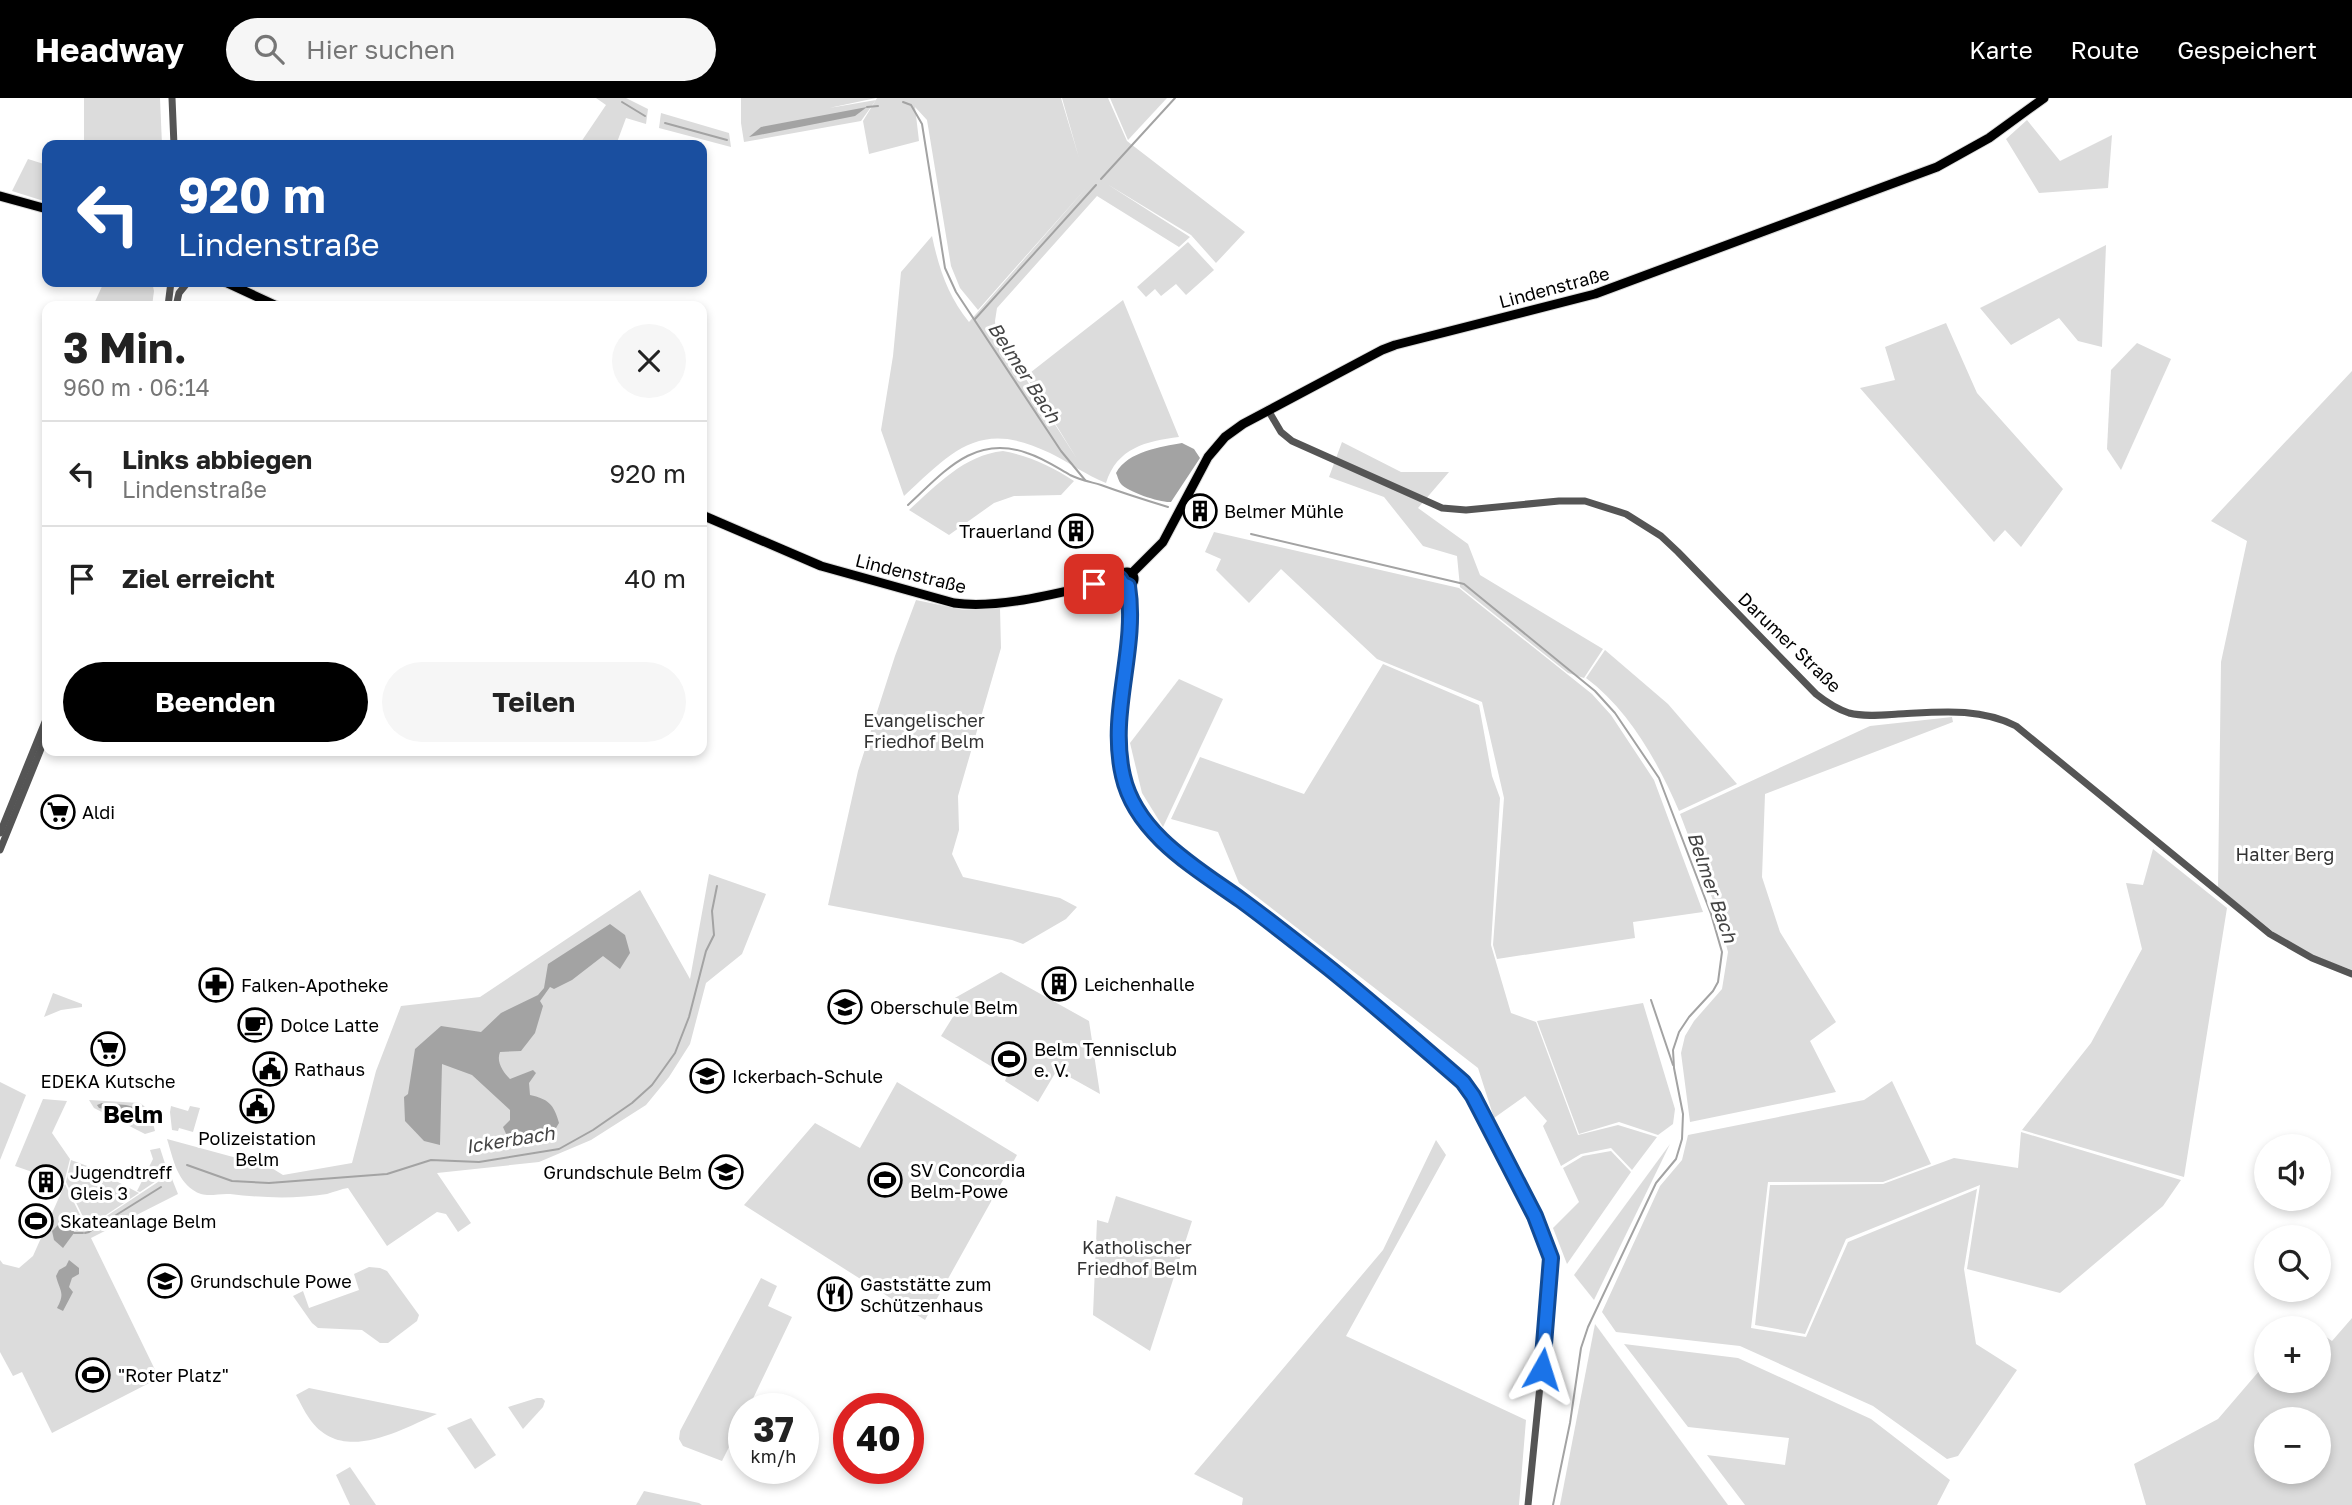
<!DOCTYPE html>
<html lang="de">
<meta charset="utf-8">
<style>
body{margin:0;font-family:"Golos Text",sans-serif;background:#f6f6f6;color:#222;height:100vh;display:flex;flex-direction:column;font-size:26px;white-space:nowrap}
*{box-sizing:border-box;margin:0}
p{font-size:23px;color:#767676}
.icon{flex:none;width:38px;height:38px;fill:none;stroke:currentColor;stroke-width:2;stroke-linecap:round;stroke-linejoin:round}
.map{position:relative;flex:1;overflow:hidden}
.side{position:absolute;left:42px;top:203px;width:665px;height:455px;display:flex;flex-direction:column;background:#fff;border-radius:14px;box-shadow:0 4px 10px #0003}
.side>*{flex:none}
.guide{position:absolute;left:42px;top:42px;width:665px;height:147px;border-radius:14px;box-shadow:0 4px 10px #0003;background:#1a4fa0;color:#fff;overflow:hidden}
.tools{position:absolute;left:2254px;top:1036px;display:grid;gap:14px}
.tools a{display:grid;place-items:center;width:77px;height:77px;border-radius:50%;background:#fff;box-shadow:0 4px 10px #0003;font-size:35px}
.speed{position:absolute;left:728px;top:1295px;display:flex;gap:14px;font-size:35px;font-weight:700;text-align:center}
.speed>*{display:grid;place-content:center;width:91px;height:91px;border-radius:50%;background:#fff;box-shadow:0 4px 10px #0003;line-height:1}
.speed small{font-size:18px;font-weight:400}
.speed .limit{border:10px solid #d22;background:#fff;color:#111}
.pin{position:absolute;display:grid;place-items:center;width:60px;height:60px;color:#fff;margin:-30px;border-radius:14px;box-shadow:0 4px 10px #0006}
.me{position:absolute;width:77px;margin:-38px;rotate:6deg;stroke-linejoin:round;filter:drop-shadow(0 0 5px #0008)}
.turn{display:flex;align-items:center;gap:24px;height:147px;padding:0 21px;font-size:32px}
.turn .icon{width:91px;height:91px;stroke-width:2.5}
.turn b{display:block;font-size:49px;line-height:60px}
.round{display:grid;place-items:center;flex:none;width:74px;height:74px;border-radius:37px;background:#f6f6f6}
.headline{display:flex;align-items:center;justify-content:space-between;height:119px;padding:0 21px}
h1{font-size:42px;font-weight:700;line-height:52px}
.button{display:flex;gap:14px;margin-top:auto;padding:14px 21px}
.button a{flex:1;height:80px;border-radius:42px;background:#000;color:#fff;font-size:28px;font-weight:700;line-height:80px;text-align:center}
.button a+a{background:#f6f6f6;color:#222}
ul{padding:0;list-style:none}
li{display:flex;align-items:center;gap:21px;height:105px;padding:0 21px;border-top:2px solid #e0e0e0}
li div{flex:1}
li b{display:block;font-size:26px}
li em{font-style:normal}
header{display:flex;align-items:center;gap:42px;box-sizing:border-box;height:98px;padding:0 35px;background:#000;color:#fff}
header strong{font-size:33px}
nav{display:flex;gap:38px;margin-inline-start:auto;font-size:24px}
.search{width:490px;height:63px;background:#f6f6f6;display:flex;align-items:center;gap:18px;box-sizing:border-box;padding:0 24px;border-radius:38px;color:#767676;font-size:26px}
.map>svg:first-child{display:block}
.green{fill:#dcdcdc;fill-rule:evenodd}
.water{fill:#a3a3a3}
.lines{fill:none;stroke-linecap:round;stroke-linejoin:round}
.stream{stroke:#a3a3a3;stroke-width:2}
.major-casing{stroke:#dbdbdb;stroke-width:11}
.minor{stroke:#555;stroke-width:7}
.major{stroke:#000;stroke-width:9}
.route-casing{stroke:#114b97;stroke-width:18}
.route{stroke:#1a73e8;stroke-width:12}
.labels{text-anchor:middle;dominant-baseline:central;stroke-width:6;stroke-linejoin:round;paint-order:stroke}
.street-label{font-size:18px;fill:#000;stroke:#fff}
.poi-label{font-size:18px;fill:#000;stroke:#fff;text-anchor:start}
.park-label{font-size:18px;fill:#333;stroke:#fff}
.water-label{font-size:19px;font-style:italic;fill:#444;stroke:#fff}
.district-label{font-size:24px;font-weight:bold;fill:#000;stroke:#fff}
</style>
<header>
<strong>Headway</strong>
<div class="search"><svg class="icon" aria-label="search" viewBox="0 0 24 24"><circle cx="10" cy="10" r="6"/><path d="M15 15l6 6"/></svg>Hier suchen</div>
<nav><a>Karte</a><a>Route</a><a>Gespeichert</a></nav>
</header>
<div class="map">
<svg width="2352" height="1407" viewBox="0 0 2352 1407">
<rect width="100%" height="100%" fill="#fff"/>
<!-- green -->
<g class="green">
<path d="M84,0H160L162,47H84Z"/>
<path d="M596,0H626L648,11L646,26L626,20L616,47H579L606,7Z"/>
<path d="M741,0H876L829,10L876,2L861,23L744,44L741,25Z"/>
<path d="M877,0H1061L1079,60L1062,0H1108L1127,43L1245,134L1216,165L1191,137L1107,86L1190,139L1179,149L1097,98L997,210L995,223L996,234L1077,361L1026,278L1123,202L1179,339C1146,343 1117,350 1106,385C1086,377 1068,364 1050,355C980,321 954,352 904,398L881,332L893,258L901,174L932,138C939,171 948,198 969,224L1087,89L978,212L960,190L951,168L927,22L915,9L919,43L869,56L863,23Z"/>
<path d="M1110,0H1167L1128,42Z"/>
<path d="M661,15L729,35L731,49L659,30Z"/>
<path d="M2027,22L2060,63L2112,37L2108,90L2039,95L2006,41Z"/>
<path d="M28,61L47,67V104L12,93Z"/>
<path d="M1188,144L1214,172L1186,197L1176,186L1161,198L1155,191L1146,199L1137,189Z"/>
<path d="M2106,147L2102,249L2078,243L2059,220L2011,247L1980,210Z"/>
<path d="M104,184H152L154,193L152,208H93Z"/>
<path d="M1946,225L1977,295L2063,391L2021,449L2005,432L1994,444L1860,290L1895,282L1885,249Z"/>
<path d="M2137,245L2171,261L2121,372L2107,351L2111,272Z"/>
<path d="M2352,273V872L2312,857L2285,843L2218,790L2221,564L2247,443L2211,423Z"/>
<path d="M1342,344L1401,374H1449L1418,410L1468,446L1480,477L1603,551L1584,580L1568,575L1460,489L1457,458L1423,448L1384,399L1329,379Z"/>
<path d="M1003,353C1030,358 1051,368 1074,383L1061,397L1014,398L994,405L949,437L909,412C937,387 964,357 1003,353Z"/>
<path d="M1214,434L1459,490L1592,596L1611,617L1654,682L1703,814L1633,824L1635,840L1497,861L1493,847L1504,700L1482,604L1377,561L1281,471L1249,505L1216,472L1221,461L1205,454Z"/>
<path d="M916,502L964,512L1000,510L1001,550L958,698L959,732L952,756L963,779L1060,800L1077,809L1066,821L1023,846L1012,842L828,807L858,673L895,558Z"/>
<path d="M1605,552L1668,606L1737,686L1679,713C1658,664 1629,612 1586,580Z"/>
<path d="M1383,566L1479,607L1492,678L1500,700L1491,847L1511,915L1536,924L1578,1037L1618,1027L1657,1039L1632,1072L1611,1050L1581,1056L1561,1068L1543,1028L1547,1023L1525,998L1494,1020L1478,970L1239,785L1218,734L1171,721L1200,659L1304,696Z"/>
<path d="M1179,581L1223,601L1163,729L1142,695L1130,645Z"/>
<path d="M1952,619L1953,624L1765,696L1762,779L1780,834L1836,924L1810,943L1836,994L1690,1024L1681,955L1685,938L1694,923L1722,891L1728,854L1717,813L1680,716L1870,628Z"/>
<path d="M2153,751L2227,810L2184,1079L2022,1032L2091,945L2142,851L2126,785L2143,787Z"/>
<path d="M709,776L766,796L742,856L706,885L690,946L669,979L646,1007L591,1042L539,1064L437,1075L471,1125L458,1134L446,1116L437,1114L387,1148L348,1090C341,1091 334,1094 327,1096C296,1101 262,1100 230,1096C217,1095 205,1101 193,1092C176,1080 173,1060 167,1041L270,1069L283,1077L352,1065L376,973L401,908L480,899L640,792L690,881Z"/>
<path d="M1001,874L1089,923L1100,996L1057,972L1038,1004L1005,983L1007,978L941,938L961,906L953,901Z"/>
<path d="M53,895L82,906V909L61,912L44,919Z"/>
<path d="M1643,905L1675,1011L1673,1026L1658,1037L1619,1024L1579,1036L1537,923Z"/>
<path d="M1892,983L1931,1066L1883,1084H1768L1751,1230L1806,1239L1848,1144L1977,1091L1964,1171L1976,1246L2017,1272L1958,1358L1947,1361L1873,1308L1740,1248L1616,1234L1602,1214L1660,1088L1682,1062L1688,1037L1864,1002Z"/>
<path d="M0,984L26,997L0,1062Z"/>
<path d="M897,984L1017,1057L925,1222L744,1107L815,1025L860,1050Z"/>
<path d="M43,1001L67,1003L52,1035L70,1061L64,1085L15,1068Z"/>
<path d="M89,1002L140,1005C151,1012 152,1021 155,1033L145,1036L94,1010Z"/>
<path d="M171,1008L188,1013L190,1008L200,1010L193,1034L179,1030L178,1033L172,1032L170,1014Z"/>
<path d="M2021,1034L2181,1082L2163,1108L2060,1195L1967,1171L1980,1087L1846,1141L1805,1236L1755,1227L1770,1087L1883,1086L1954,1060L2018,1070Z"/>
<path d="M1436,1042L1446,1057L1346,1238L1526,1322L1519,1407H1242L1243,1400L1194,1376L1383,1152Z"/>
<path d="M1670,1046L1594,1202L1574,1177Z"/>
<path d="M160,1050L168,1075L140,1094L137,1093L153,1061L150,1052Z"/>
<path d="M1611,1053L1631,1074L1567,1166L1553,1130L1579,1104L1563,1070L1583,1058Z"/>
<path d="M71,1062L90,1069L83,1083L91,1070L139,1095L88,1129L66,1084Z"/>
<path d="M170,1076L178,1096L91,1140L159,1280L52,1335L22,1274L13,1278L0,1254V1162L3,1166L19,1170L33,1158L65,1086L87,1131Z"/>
<path d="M1116,1098L1192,1123L1150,1253L1093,1217L1097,1122L1108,1125Z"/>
<path d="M369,1169L380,1170L387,1173L419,1217L417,1223L388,1245H380L362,1232L318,1230L312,1225L293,1198L303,1193L309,1210L359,1192L354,1176Z"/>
<path d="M761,1180L777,1188L768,1208L792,1219L748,1311H744V1319L722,1363L683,1348L679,1341L680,1333Z"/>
<path d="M2352,1220V1407H2146L2134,1366L2218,1321L2266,1265V1283H2319V1234L2332,1243ZM2266,1321H2319V1374H2266Z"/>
<path d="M1595,1226L1728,1407H1560Z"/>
<path d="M1624,1246L1738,1260L1871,1321L1950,1382L1937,1407H1745L1707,1357L1785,1367L1789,1340L1688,1329Z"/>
<path d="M309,1290L437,1316C398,1333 341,1367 309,1320C304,1313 300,1304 296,1297Z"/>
<path d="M537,1300H542L545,1303L543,1309L523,1331L508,1309Z"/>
<path d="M471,1320L496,1357L475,1371L447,1330Z"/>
<path d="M350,1369L376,1407H350L336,1377Z"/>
<path d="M644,1393L699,1405L702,1407H636Z"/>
</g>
<!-- water -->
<g class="water">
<path d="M867,9L855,18L749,39L761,29Z"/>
<path d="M1182,345L1194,351L1200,360L1171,404C1161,405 1128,394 1121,386C1118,382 1118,379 1116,375C1128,353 1161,349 1182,345Z"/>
<path d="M610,826L625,837L630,855L620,871L603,858L572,882L554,891L550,889L540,903L543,908L535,935L521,953L500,954C496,964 503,974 510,981L533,972L536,975L529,985L530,997C548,1001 554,1006 559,1025L556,1030L507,1038L503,1029L510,1022V1012L472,977L442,966L440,1047L424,1043L405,1023L404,999L408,996L415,951L441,928L481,934L501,915L538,897L544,890L548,866Z"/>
<path d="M102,1005L126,1007L138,1010L143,1014V1022L135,1026L118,1014L99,1010L97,1007Z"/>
<path d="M65,1120L73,1127L74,1135L63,1150L54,1142L52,1133Z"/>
<path d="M69,1162L79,1170V1176L72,1180L69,1189L73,1194L63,1213L57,1210C66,1194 59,1192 56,1178L59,1172L66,1168Z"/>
</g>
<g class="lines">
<!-- stream -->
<g class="stream">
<path d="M622,4L645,18"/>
<path d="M903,4L911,7L922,26L945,170L956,194L1061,353L1085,382"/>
<path d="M867,9L878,8"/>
<path d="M665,25L727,42"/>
<path d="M1101,81L1175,0"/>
<path d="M975,221L1096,87"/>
<path d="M908,407C944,374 974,336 1027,355C1043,360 1056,369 1070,377C1080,382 1091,384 1101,387C1123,395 1145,402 1168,409"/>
<path d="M1251,436L1464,486L1595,593L1615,615L1659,680L1711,816L1722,854L1718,884L1713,893L1689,919L1679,934L1673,952L1674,970L1683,1016L1682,1041L1676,1061L1656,1085L1588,1229L1581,1250L1570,1325L1553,1407"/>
<path d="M1651,902L1673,967"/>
<path d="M187,1067L232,1083L269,1085L387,1076L431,1062L479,1064L559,1051L593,1032L632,1005L652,987L675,955L689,919L706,853L714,837L712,813L717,788"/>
<path d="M74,1135H83"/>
<path d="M85,1135L89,1134L161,1089"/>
</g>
<defs>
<g id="major">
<path d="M0,98L47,111"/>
<path d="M225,184L277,208"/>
<path d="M702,417L821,468L954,505C1005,512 1070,491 1120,481"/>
<circle cx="1127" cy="481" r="7"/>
<path d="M1132,475L1163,444L1208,359L1225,339L1243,326L1382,252L1395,247L1595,196L1937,69L1989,40L2044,0"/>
</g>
</defs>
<!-- major casing -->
<use href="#major" class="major-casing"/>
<!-- minor -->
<g class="minor">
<path d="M172,0L174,47"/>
<path d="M168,208L171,184"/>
<path d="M176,208L179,195L188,184"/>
<path d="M1268,312L1281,334L1292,343L1442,410L1466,412L1559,403H1585L1626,416L1661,438L1678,454L1816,596C1826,604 1837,611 1849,615C1864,619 1882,617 1898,616C1938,614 1979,609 2016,628L2270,836L2312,860L2352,876"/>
<path d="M1128,488V534L1117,644L1123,680L1142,720L1165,745L1329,870L1463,984L1473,998L1546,1142L1551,1160V1178L1528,1407"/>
<path d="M0,735L47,619"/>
<path d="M0,752L47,636"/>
</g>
<!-- major -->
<use href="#major" class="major"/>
</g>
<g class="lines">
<defs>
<path id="route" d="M1094,486L1120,481L1123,486L1128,488C1138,552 1108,614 1123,678C1136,736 1196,770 1241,802C1271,824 1300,847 1329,870C1375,907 1419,946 1463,984L1473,998L1535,1118L1551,1160L1542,1271"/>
</defs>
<!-- route casing -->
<use href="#route" class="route-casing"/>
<!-- route -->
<use href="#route" class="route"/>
</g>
<!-- icons -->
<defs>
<symbol id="building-ring" viewBox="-11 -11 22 22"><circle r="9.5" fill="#fff" stroke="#000" stroke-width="1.5"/><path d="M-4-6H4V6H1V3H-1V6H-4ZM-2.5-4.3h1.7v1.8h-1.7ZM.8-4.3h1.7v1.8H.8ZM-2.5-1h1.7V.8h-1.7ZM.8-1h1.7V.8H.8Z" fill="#000"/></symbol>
<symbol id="supermarket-ring" viewBox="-11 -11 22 22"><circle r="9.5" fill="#fff" stroke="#000" stroke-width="1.5"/><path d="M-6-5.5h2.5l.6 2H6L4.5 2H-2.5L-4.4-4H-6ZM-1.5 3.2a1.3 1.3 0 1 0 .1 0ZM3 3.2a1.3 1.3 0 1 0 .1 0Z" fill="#000"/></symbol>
<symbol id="pharmacy-ring" viewBox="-11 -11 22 22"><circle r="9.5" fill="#fff" stroke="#000" stroke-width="1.5"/><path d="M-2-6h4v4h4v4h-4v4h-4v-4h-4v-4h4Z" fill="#000"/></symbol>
<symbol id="school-ring" viewBox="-11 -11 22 22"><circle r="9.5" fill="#fff" stroke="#000" stroke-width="1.5"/><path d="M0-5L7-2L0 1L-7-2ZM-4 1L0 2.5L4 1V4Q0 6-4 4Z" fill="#000"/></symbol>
<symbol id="cafe-ring" viewBox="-11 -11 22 22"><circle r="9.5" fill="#fff" stroke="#000" stroke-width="1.5"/><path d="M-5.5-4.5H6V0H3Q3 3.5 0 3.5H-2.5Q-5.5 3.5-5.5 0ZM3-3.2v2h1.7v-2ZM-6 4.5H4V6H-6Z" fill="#000"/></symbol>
<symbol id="stadium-ring" viewBox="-11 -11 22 22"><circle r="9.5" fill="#fff" stroke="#000" stroke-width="1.5"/><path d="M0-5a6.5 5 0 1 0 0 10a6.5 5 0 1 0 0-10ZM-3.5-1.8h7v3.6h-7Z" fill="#000"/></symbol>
<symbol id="civic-ring" viewBox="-11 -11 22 22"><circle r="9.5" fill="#fff" stroke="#000" stroke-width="1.5"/><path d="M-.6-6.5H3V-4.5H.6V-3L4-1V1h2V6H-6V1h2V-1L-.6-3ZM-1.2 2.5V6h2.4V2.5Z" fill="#000"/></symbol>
<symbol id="restaurant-ring" viewBox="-11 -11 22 22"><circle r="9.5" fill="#fff" stroke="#000" stroke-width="1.5"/><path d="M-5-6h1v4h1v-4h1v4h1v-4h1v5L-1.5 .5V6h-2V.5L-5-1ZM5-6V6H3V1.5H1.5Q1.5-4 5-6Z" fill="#000"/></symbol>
</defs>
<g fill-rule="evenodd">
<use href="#building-ring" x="1181" y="394" width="38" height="38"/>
<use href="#building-ring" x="1057" y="414" width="38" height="38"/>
<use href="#supermarket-ring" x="39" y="695" width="38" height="38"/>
<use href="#building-ring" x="1040" y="867" width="38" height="38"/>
<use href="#pharmacy-ring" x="197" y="868" width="38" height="38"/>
<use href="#school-ring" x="826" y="890" width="38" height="38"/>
<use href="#cafe-ring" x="236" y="908" width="38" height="38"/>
<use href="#supermarket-ring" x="89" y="932" width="38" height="38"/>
<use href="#stadium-ring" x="990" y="942" width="38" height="38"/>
<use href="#civic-ring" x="251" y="952" width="38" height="38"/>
<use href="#school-ring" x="688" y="959" width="38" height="38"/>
<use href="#civic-ring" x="238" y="989" width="38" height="38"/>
<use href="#school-ring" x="707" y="1055" width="38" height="38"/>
<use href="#stadium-ring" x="866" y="1063" width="38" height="38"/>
<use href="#building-ring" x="27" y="1065" width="38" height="38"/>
<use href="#stadium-ring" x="17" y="1104" width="38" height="38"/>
<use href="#school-ring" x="146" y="1164" width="38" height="38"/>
<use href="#restaurant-ring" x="816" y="1177" width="38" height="38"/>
<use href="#stadium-ring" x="74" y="1258" width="38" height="38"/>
</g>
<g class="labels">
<!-- street labels -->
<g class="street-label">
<text transform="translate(1554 189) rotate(-15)">Lindenstraße</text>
<text transform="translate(911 475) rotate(14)">Lindenstraße</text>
<text transform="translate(1790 544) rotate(44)">Darumer Straße</text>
</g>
<!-- poi labels -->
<g class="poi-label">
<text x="1224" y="413">Belmer Mühle</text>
<text x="1052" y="433" text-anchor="end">Trauerland</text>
<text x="82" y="714">Aldi</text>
<text x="1084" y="886">Leichenhalle</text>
<text x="241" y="887">Falken-Apotheke</text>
<text x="870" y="909">Oberschule Belm</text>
<text x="280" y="927">Dolce Latte</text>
<text x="1034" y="951">Belm Tennisclub<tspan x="1034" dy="21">e. V.</tspan></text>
<text x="294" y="971">Rathaus</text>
<text x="732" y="978">Ickerbach-Schule</text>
<text x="108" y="983" text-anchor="middle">EDEKA Kutsche</text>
<text x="257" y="1040" text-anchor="middle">Polizeistation<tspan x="257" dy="21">Belm</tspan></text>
<text x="910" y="1072">SV Concordia<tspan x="910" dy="21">Belm-Powe</tspan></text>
<text x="70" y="1074">Jugendtreff<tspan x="70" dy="21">Gleis 3</tspan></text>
<text x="702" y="1074" text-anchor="end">Grundschule Belm</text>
<text x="60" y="1123">Skateanlage Belm</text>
<text x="190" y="1183">Grundschule Powe</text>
<text x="860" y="1186">Gaststätte zum<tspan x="860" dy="21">Schützenhaus</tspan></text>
<text x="118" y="1277">"Roter Platz"</text>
</g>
<!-- park labels -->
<g class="park-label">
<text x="924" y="622">Evangelischer<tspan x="924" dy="21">Friedhof Belm</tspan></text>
<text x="2285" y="756">Halter Berg</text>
<text x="1137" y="1149">Katholischer<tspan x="1137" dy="21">Friedhof Belm</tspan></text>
</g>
<!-- water labels -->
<g class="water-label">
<text transform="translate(1025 274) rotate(57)">Belmer Bach</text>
<text transform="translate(1713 789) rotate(71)">Belmer Bach</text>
<text transform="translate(510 1041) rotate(-9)">Ickerbach</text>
</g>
<!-- district labels -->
<g class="district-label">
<text x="133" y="1015">Belm</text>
</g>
</g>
</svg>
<div class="tools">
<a><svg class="icon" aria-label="sound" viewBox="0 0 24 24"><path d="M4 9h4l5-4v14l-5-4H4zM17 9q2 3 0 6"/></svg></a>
<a><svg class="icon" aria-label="search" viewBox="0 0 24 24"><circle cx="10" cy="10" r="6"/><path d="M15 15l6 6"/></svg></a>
<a>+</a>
<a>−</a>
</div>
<div class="speed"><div>37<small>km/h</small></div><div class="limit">40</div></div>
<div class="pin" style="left:1094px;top:486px;background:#d93025"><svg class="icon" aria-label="arrive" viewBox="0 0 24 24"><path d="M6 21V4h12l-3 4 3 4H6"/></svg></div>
<svg class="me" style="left:1542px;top:1271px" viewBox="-20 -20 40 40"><path d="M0-17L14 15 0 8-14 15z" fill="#1a73e8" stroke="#fff" stroke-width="4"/></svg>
<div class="guide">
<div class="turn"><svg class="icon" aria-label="left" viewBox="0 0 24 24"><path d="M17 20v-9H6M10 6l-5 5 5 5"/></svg><div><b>920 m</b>Lindenstraße</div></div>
</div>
<section class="side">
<div class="headline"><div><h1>3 Min.</h1><p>960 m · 06:14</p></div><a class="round"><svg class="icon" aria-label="close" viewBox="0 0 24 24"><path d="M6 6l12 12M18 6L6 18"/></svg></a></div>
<ul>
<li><svg class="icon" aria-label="left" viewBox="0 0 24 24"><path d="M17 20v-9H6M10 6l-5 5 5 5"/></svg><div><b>Links abbiegen</b><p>Lindenstraße</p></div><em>920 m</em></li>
<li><svg class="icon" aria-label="arrive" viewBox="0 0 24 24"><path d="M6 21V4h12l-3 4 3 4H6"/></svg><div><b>Ziel erreicht</b></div><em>40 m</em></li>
</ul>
<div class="button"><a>Beenden</a><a>Teilen</a></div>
</section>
</div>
